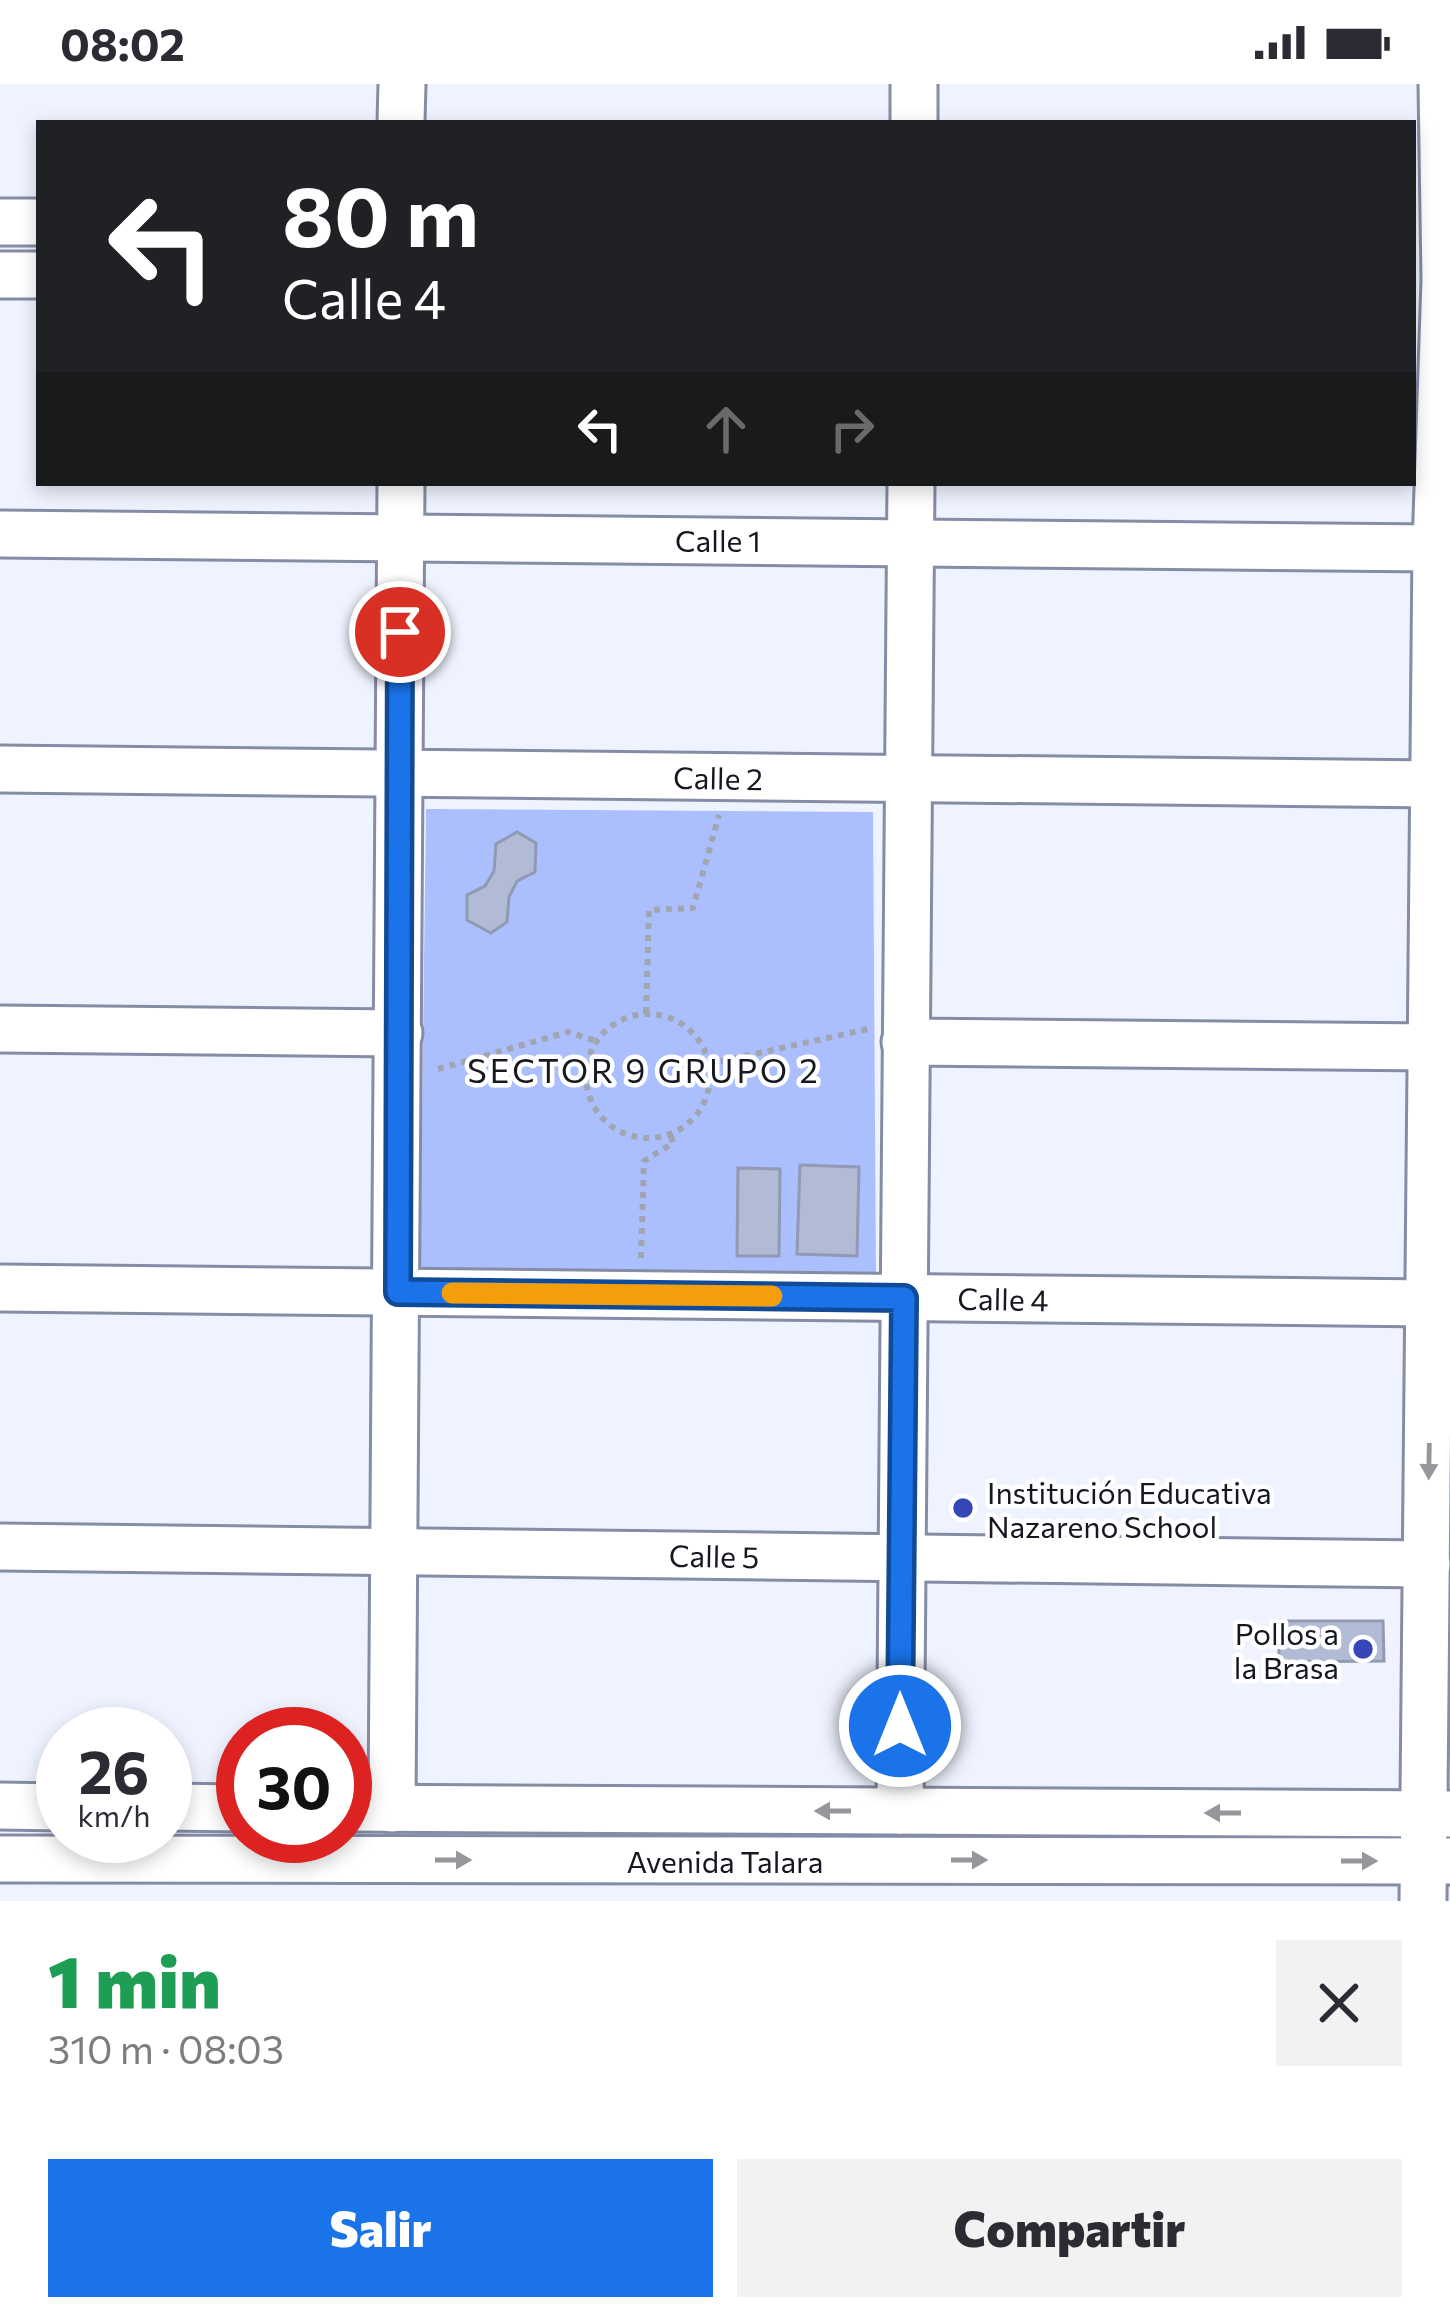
<!DOCTYPE html>
<html lang="es">
<meta charset="utf-8">
<style>
body{margin:0;font-family:Commissioner,sans-serif;background:#f2f2f3;color:#2b2b33;height:100vh;display:flex;flex-direction:column;font-size:45px;white-space:nowrap}
*{box-sizing:border-box;margin:0}
p{font-size:39px;color:#7c7c81}
.icon{flex:none;width:66px;height:66px;fill:none;stroke:currentColor;stroke-width:2;stroke-linecap:round;stroke-linejoin:round}
.map{position:relative;height:1817px;overflow:hidden}
.side{display:flex;flex-direction:column;background:#fff;flex:1}
.side>*{flex:none}
.top-card{position:absolute;left:36px;top:36px;width:1380px;height:366px;border-radius:0px;box-shadow:0 6px 18px #0003;background:#202124;color:#fff;overflow:hidden}
.speed{position:absolute;left:36px;top:1623px;display:flex;gap:24px;font-size:60px;font-weight:700;text-align:center}
.speed>*{display:grid;place-content:center;width:156px;height:156px;border-radius:50%;background:#fff;box-shadow:0 6px 18px #0003;line-height:1}
.speed small{font-size:30px;font-weight:400}
.speed .limit{border:18px solid #d22;background:#fff;color:#111}
.pin{position:absolute;display:grid;place-items:center;width:102px;height:102px;color:#fff;margin:-51px;border:6px solid #fff;border-radius:50%;box-shadow:0 3px 12px #0007}
.me{position:absolute;width:132px;margin:-66px;rotate:0deg;stroke-linejoin:round;filter:drop-shadow(0 0 9px #0008)}
.turn{display:flex;align-items:center;gap:42px;height:252px;padding:0 48px;font-size:54px}
.turn .icon{width:156px;height:156px;stroke-width:2.5}
.turn b{display:block;font-size:84px;line-height:102px}
.lanes{display:flex;align-items:center;height:114px;padding:0 48px;background:#0003;justify-content:center;gap:60px;direction:ltr}
.lanes .off{opacity:.35}
.round{display:grid;place-items:center;flex:none;width:126px;height:126px;border-radius:0px;background:#f2f2f3}
.head{display:flex;align-items:center;justify-content:space-between;height:204px;padding:0 48px}
h1{font-size:72px;font-weight:800;line-height:90px;color:#1e9e55}
.action{display:flex;gap:24px;margin-top:auto;padding:24px 48px}
.action a{flex:1;height:138px;border-radius:0px;background:#1a73e8;color:#fff;font-size:48px;font-weight:800;line-height:138px;text-align:center}
.action a+a{background:#f2f2f3;color:#2b2b33}
.status{display:flex;justify-content:space-between;align-items:center;height:84px;padding:0 60px;background:#fff;direction:ltr}
.status svg{height:33px;fill:currentColor}
.map>svg:first-child{display:block}
.green{fill:#abbefd}
.building{fill:#b2bbd6;stroke:#9199b3;stroke-width:3}
.lines{fill:none;stroke-linecap:round;stroke-linejoin:round}
.minor-casing{stroke:#848ca6;stroke-width:51}
.path{stroke:#a1a5b0;stroke-width:6;stroke-dasharray:6 6;stroke-linecap:butt}
.minor{stroke:#fff;stroke-width:45}
.oneway{fill:#96979b}
.route-casing{stroke:#114b97;stroke-width:30}
.route{stroke:#1a73e8;stroke-width:21}
.slow{stroke:#f59e0b;stroke-width:21}
.poi-dot{fill:#3645b8;stroke:#fff;stroke-width:4.5}
.labels{text-anchor:middle;dominant-baseline:central;stroke-width:9;stroke-linejoin:round;paint-order:stroke}
.street-label{font-size:30px;fill:#151821;stroke:#fff}
.poi-label{font-size:30px;fill:#151821;stroke:#fff;text-anchor:start}
.neighbourhood-label{font-size:33px;letter-spacing:3px;fill:#151821;stroke:#fff}
</style>
<div class="status"><b>08:02</b><svg viewBox="0 0 49 12"><path d="M0 12V9h3v3zM5 12V6h3v6zM10 12V3h3v9zM15 12V0h3v12zM26 1h20v11H26zM47 4h2v5h-2z"/></svg></div>
<div class="map">
<svg width="1450" height="1817" viewBox="0 0 1450 1817">
<rect width="100%" height="100%" fill="#eff3ff"/>
<!-- green -->
<path class="green" d="M426,725L873,728L876,1197L420,1188Z"/>
<!-- building -->
<g class="building">
<path d="M517,748L536,759L535,788L517,797L509,813L507,838L491,849L467,836V811L485,802L494,787L496,760Z"/>
<path d="M800,1081L859,1083L857,1172L797,1170Z"/>
<path d="M738,1084L780,1085L779,1172H737Z"/>
<path d="M1279,1537H1383L1384,1577L1279,1578Z"/>
</g>
<g class="lines">
<defs>
<g id="minor">
<path d="M401,39L402,0"/>
<path d="M914,39V0"/>
<path d="M0,138H39"/>
<path d="M0,191H39"/>
<path d="M0,450L1436,464"/>
<path d="M0,685L1436,700"/>
<path d="M0,945L399,949"/>
<path d="M905,958L1432,963"/>
<path d="M0,1204L1430,1219"/>
<path d="M0,1463L1427,1480"/>
<path d="M0,1722L63,1723"/>
<path d="M165,1723L243,1724"/>
<path d="M345,1724L1450,1730"/>
<path d="M392,1725L401,399"/>
<path d="M900,1727L911,399"/>
<path d="M0,1775L1449,1777"/>
<path d="M1423,1817L1436,464L1445,196L1442,0"/>
</g>
</defs>
<!-- minor casing -->
<use href="#minor" class="minor-casing"/>
<!-- path -->
<g class="path">
<path d="M646,929L649,826L693,824L719,731"/>
<circle cx="648" cy="992" r="62"/>
<path d="M709,980L868,945"/>
<path d="M438,985L568,948L596,957"/>
<path d="M641,1174L644,1077L673,1059L670,1049"/>
</g>
<!-- minor -->
<use href="#minor" class="minor"/>
</g>
<!-- one-way arrows -->
<defs><path id="oneway-solid" d="M-6-.8H1V-3.2L6.5 0L1 3.2V.8H-6Z" transform="scale(3)"/></defs>
<g class="oneway">
<use href="#oneway-solid" transform="translate(1429 1377) rotate(91)"/>
<use href="#oneway-solid" transform="translate(833 1727) rotate(-180)"/>
<use href="#oneway-solid" transform="translate(1223 1729) rotate(-180)"/>
<use href="#oneway-solid" transform="translate(453 1776)"/>
<use href="#oneway-solid" transform="translate(969 1776)"/>
<use href="#oneway-solid" transform="translate(1359 1777)"/>
</g>
<g class="lines">
<defs>
<path id="route" d="M400,548L398,1208L904,1214L900,1642"/>
</defs>
<!-- route casing -->
<use href="#route" class="route-casing"/>
<!-- route -->
<use href="#route" class="route"/>
<!-- slow -->
<path class="slow" d="M452,1209L772,1212"/>
</g>
<!-- markers -->
<g class="poi-dot">
<circle cx="963" cy="1424" r="12"/>
<circle cx="1363" cy="1565" r="12"/>
</g>
<g class="labels">
<!-- street labels -->
<g class="street-label">
<text x="718" y="455">Calle 1</text>
<text transform="translate(718 693) rotate(1)">Calle 2</text>
<text transform="translate(1003 1214) rotate(1)">Calle 4</text>
<text transform="translate(714 1471) rotate(1)">Calle 5</text>
<text x="725" y="1776">Avenida Talara</text>
</g>
<!-- poi labels -->
<g class="poi-label">
<text x="987" y="1407">Institución Educativa<tspan x="987" dy="34">Nazareno School</tspan></text>
<text x="1339" y="1548" text-anchor="end">Pollos a<tspan x="1339" dy="34">la Brasa</tspan></text>
</g>
<!-- neighbourhood labels -->
<g class="neighbourhood-label">
<text x="644" y="985">SECTOR 9 GRUPO 2</text>
</g>
</g>
</svg>
<div class="speed"><div>26<small>km/h</small></div><div class="limit">30</div></div>
<div class="pin" style="left:400px;top:548px;background:#d93025"><svg class="icon" aria-label="arrive" viewBox="0 0 24 24"><path d="M6 21V4h12l-3 4 3 4H6"/></svg></div>
<svg class="me" style="left:900px;top:1642px" viewBox="-20 -20 40 40"><circle r="17" fill="#1a73e8" stroke="#fff" stroke-width="3"/><path d="M0-11L8 9 0 5-8 9z" fill="#fff"/></svg>
<div class="top-card">
<div class="turn"><svg class="icon" aria-label="left" viewBox="0 0 24 24"><path d="M17 20v-9H6M10 6l-5 5 5 5"/></svg><div><b>80 m</b>Calle 4</div></div>
<div class="lanes"><svg class="icon" aria-label="left" viewBox="0 0 24 24"><path d="M17 20v-9H6M10 6l-5 5 5 5"/></svg><svg class="icon off" aria-label="ahead" viewBox="0 0 24 24"><path d="M12 20V5M6 11l6-6 6 6"/></svg><svg class="icon off" aria-label="right" viewBox="0 0 24 24"><path d="M7 20v-9h11M14 6l5 5-5 5"/></svg></div>
</div>
</div>
<section class="side">
<div class="head"><div><h1>1 min</h1><p>310 m · 08:03</p></div><a class="round"><svg class="icon" aria-label="close" viewBox="0 0 24 24"><path d="M6 6l12 12M18 6L6 18"/></svg></a></div>
<div class="action"><a>Salir</a><a>Compartir</a></div>
</section>
